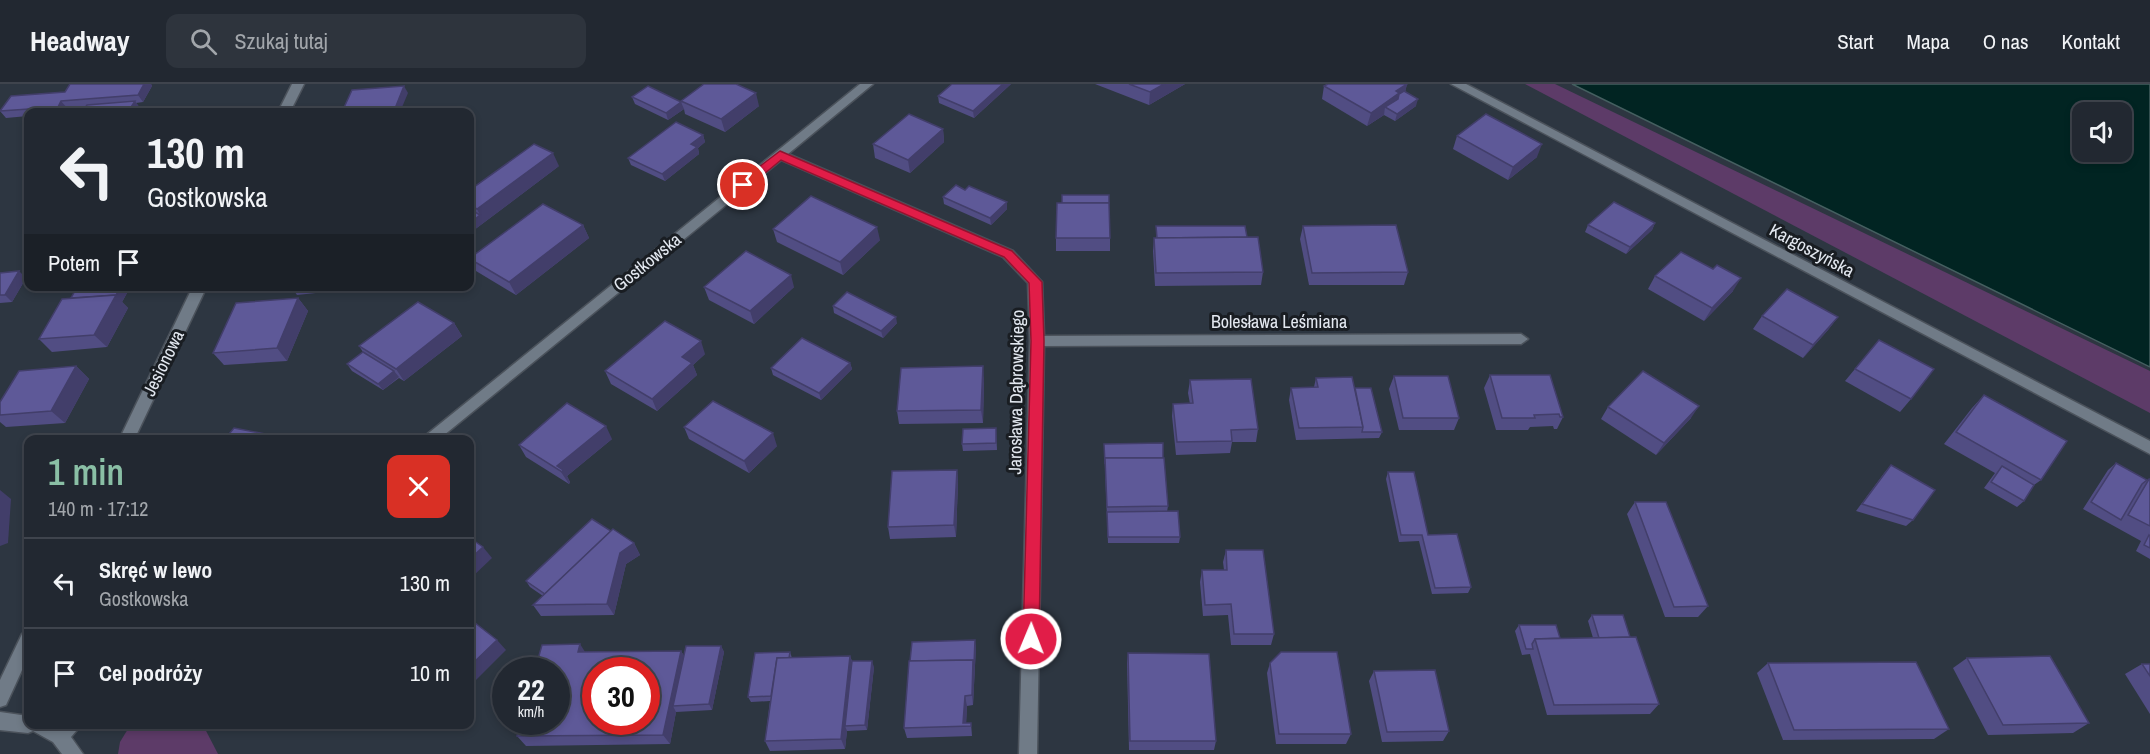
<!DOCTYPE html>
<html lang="pl">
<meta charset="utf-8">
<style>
body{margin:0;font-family:"Archivo Narrow",sans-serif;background:#2e343d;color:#f1f3f6;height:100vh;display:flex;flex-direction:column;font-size:22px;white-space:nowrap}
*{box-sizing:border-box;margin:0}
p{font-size:20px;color:#a2a6ab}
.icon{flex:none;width:33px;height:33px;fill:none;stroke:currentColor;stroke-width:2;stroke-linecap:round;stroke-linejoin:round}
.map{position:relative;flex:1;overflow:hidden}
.side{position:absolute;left:24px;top:351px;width:450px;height:294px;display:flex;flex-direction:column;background:#222831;border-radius:12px;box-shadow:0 3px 9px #0003,0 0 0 2px #3f444d}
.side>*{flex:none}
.guide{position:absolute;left:24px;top:24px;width:450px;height:183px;border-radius:12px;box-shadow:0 3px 9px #0003,0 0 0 2px #3f444d;background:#222831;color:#f1f3f6;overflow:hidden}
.controls{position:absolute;left:2072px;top:18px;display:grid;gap:12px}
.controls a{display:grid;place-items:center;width:60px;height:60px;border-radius:12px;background:#222831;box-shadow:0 3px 9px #0003,0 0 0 2px #3f444d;font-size:30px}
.speed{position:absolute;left:492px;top:573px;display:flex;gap:12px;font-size:30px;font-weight:700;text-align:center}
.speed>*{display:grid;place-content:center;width:78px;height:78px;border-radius:50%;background:#222831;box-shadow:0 3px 9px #0003,0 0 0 2px #3f444d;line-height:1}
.speed small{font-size:15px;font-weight:400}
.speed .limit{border:9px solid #d22;background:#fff;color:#111}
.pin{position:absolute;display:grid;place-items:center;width:51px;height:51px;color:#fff;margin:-26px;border:3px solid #fff;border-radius:50%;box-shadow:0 2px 6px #0007}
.me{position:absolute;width:66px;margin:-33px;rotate:1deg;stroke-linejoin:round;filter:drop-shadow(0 0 4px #0008)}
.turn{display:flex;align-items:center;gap:21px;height:126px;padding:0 24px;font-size:27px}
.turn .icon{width:78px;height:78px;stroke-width:2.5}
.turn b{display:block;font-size:42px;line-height:51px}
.then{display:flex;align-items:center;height:57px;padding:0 24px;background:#0003;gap:12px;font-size:22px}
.round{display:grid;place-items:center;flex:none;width:63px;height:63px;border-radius:12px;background:#2e343d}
.overview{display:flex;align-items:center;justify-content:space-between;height:102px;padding:0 24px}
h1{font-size:36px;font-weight:600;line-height:45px;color:#8abfa5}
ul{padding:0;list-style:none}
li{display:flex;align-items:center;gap:18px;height:90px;padding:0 24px;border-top:2px solid #3f444d}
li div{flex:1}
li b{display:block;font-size:22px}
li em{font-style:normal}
header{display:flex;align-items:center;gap:36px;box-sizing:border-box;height:84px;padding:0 30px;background:#222831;border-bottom:2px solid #3f444d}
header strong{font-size:28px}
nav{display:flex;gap:33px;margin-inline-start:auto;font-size:21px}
.search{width:420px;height:54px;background:#2e343d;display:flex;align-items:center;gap:15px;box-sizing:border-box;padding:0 21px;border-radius:12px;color:#a2a6ab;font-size:22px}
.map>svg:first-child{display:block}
.green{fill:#5d3b68}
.water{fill:#012422;stroke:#455f60;stroke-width:1.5;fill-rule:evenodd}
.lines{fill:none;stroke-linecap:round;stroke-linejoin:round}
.minor-casing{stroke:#4b525b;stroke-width:3}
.minor{fill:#707b87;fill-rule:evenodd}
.wall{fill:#514d83}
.shaded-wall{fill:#423e6a}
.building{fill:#5e5998;stroke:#423e6a;stroke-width:1.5;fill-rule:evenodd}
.route{fill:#e11d48;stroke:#92132f;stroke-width:1.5}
.labels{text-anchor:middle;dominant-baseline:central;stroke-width:6;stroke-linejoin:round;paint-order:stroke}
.street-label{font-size:18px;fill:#e3e8f0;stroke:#191d22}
</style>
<header>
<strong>Headway</strong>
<div class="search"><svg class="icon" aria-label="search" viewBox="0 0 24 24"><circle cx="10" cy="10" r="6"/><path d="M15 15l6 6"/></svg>Szukaj tutaj</div>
<nav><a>Start</a><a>Mapa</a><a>O nas</a><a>Kontakt</a></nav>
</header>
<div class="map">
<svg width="2150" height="670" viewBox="0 0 2150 670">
<rect width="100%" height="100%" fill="#2d3641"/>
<!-- green -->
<g class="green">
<path d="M1525,0H1555L2150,287V329Z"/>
<path d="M131,640L203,641L218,670H118L120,658Z"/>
</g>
<!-- water -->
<path class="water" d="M1572,0H2150V283ZM2082,28H2121V68H2082Z"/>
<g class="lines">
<defs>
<g id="minor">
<path d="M292,0H304L290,28H278Z"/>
<path d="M860,0H873L788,70L1013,167L1042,198L1044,252L1521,250L1528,255L1521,260L1044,262L1037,670H1019L1030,257L1028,199L1003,173L781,76L438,356H420Z"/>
<path d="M1451,0H1466L2150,357V370Z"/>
<path d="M193,202H207L134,356H119Z"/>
<path d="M28,548V573L6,621L0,623V596L22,550Z"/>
<path d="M0,628L28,632V640H82L71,653L83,670H62L53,658L33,647L28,649L0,646Z"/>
</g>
</defs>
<!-- minor casing -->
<use href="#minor" class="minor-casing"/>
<!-- minor -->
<use href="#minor" class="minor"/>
</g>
<!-- wall -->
<g class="wall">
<path d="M70,0H151L152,2L143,18L136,19L143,28H82L86,22L67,24L64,28H28V32L6,34L0,27L65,8Z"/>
<path d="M1011,0L974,34L939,19L938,12Z"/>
<path d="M1095,0H1185L1149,21Z"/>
<path d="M1407,0L1405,8L1416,22L1395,37L1384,31L1367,42L1322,15L1324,2Z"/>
<path d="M632,13L681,18L759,22L725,48L685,30L684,25L668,36L635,20Z"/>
<path d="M943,45L944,58L910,89L875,74L873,60Z"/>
<path d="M703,51L705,58L698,64L699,70L665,97L631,81L628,74Z"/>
<path d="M1457,52L1537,73L1508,96L1453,65Z"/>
<path d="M559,82L474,146L470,144V106Z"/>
<path d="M943,113L1007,125L991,141L944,120Z"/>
<path d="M1655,139L1652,146L1626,170L1585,148L1588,141Z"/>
<path d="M583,141L589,154L516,211L476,187L470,176V174Z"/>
<path d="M1156,142L1247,153L1263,188L1261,201L1155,202L1153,167L1154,154H1156Z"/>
<path d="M1303,142L1408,188L1404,201H1309L1300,155Z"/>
<path d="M773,145L880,156L843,191L777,158Z"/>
<rect x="1056" y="154" width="54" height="13"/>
<path d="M1713,185L1733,207L1704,237L1648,205L1655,192Z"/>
<path d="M0,189L26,194L12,218L0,219Z"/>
<path d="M121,202L127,209L122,218L128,224L107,263L52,268L39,255L71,214Z"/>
<path d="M292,202H337L335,207L297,211L292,204Z"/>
<path d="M438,202H457L448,209Z"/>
<path d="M704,203H794L754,240L709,216Z"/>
<path d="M298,214L308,227L287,277L224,281L213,269Z"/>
<path d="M833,222L897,239L883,254L834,229Z"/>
<path d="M1762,232L1838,233L1828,246L1803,274L1753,245Z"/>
<path d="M454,239L462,252L404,297L399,294L383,306L352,287L347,280L363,268L359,262Z"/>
<path d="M1879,256L1911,315L1900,328L1845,297Z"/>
<path d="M705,270L693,281L697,291L657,327L611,300L605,287Z"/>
<path d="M850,279L852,285L821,316L773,291L771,284Z"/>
<path d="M76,282L89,295L65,339L6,343L0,338V318Z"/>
<path d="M1490,291H1550L1563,333L1557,345H1554L1553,342L1530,343L1528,346H1496L1484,304Z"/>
<path d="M1394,292L1459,334L1454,346H1399L1389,305Z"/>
<path d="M1316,294L1355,304L1382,348L1379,354L1296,356L1289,316L1291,304L1314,303Z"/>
<path d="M984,295L983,339L899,340L897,327Z"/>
<path d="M1190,296L1258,345L1256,358H1232L1230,369L1176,371L1172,332L1173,320H1190L1188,309Z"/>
<path d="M1984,311L2041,396L2034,401L2024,417L2017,423L1984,404L1995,389L1944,360L1972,324Z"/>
<path d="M1608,323L1691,334L1656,371L1601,335Z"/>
<path d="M684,343L777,362L749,389L689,355Z"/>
<path d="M996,344L997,366L963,367L962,360Z"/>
<path d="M612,355L567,392L570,398L569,400L526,373L519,361Z"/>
<path d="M1104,360L1168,422L1167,428L1180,453L1179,459H1108Z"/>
<path d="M2116,379L2147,396L2149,395H2150V475L2136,467L2141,457L2083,425L2108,386Z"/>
<path d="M1891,381L1913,436L1906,442L1856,427L1885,388Z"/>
<path d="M957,386L958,398L956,453L890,455L888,443Z"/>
<path d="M1388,388L1428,451L1471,503L1468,509L1432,510L1419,457L1399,458L1386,395Z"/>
<path d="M1635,418L1708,522L1698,533H1665L1627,430Z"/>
<path d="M611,447L634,459L640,471L626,480L614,531L541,532L533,521L543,512L530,503L526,497Z"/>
<path d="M1226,466L1274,550L1271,561H1231L1228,531L1203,532L1200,498L1202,486H1224L1223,478Z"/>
<path d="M1592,531L1630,553L1659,620L1650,630L1547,631L1530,570L1522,571L1515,547L1519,541L1560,554H1593L1588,537Z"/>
<path d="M721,562L724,568L712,626L676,628L670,660L526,662L517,652L585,568L681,567L684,572Z"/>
<path d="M976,562L973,621L967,622L966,639H971L972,652L907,654L904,644Z"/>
<path d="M790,568L792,574L850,572L852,577L874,583L867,646L847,647L845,665L770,667L765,657L770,617L751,618L748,613Z"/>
<path d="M1128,569L1216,657L1214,666H1129L1127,579Z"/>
<path d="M1967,574L2089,639L2073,649L1988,651L1953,584Z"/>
<path d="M1270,579L1351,650L1346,660H1276L1267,589Z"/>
<path d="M1768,579L1949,645L1934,655L1783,656L1757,589Z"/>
<path d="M2142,580H2150V630L2125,590Z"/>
<path d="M1374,587L1449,647L1443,657L1382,658L1369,597Z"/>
</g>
<!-- shaded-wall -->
<g class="shaded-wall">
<path d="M144,0H151L152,2L143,18L138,11Z"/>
<path d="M1003,0H1011L974,34L973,27Z"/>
<path d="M1164,0H1185L1149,21L1150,8Z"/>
<path d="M1407,0L1404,13L1385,23L1384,31L1367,42L1371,29L1396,7Z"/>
<path d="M404,2L408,9L400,28H394V27Z"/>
<path d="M756,9L759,22L725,48L721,35Z"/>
<path d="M1418,15L1416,22L1395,37L1397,30Z"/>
<path d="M61,17L67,24L64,28H63L58,23Z"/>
<path d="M135,17L143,28H128Z"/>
<path d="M681,18L684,25L668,36L666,29Z"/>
<path d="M943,45L944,58L910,89L908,76Z"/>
<path d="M703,51L705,58L698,64L699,70L665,97L662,90L691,60Z"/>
<path d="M1542,60L1537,73L1508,96L1513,83Z"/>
<path d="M553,69L559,82L474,146L470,139L480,131L477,125Z"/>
<path d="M471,77L474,85L470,98V81Z"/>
<path d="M1007,118V125L991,141L990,134Z"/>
<path d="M1655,139L1652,146L1626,170L1630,163Z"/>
<path d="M583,141L589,154L516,211L509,198Z"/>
<path d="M877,143L880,156L843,191L840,178Z"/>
<path d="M19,187L26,194L12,218L5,211Z"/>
<path d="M791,191L794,203L754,240L750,227Z"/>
<path d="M1741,194L1733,207L1704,237L1712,224Z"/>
<path d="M121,202L127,209L122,218L128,224L107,263L94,251Z"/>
<path d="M332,202H337L335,207Z"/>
<path d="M444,202H457L448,209Z"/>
<path d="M298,214L308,227L287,277L277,264Z"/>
<path d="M896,233L897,239L883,254L881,247Z"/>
<path d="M1838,233L1828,246L1803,274L1813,261Z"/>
<path d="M454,239L462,252L404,297L396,285Z"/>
<path d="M701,257L705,270L693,281L697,291L657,327L652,315L682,273Z"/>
<path d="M850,279L852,285L821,316L819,309Z"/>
<path d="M76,282L89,295L65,339L51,327Z"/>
<path d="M983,282L984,295L983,339L981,326Z"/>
<path d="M394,287L399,293L383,306L378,300Z"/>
<path d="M1699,322L1691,334L1656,371L1664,359Z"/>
<path d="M606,342L612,355L567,392L570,398L569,400L557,382Z"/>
<path d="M773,349L777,362L749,389L744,377Z"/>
<path d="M957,386L958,398L956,453L954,441Z"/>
<path d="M0,406L11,415L8,459L0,462Z"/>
<path d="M634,459L640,471L626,480L614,531L607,520L620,469Z"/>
<path d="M483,463L492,474L470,495V475Z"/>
<path d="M497,556L506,566L470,602V582Z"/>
<path d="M975,556L976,562L973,621L972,611L973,576Z"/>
<path d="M580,560L587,571L578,568Z"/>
<path d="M721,562L724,568L712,626L709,620Z"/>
<path d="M681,567L687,577L673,622L676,628L670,660L663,651Z"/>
<path d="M850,572L853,583L845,642L847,647L845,665L841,655Z"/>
<path d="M872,577L874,583L867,646L865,641Z"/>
<path d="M965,612L967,622L966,643L963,639Z"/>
</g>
<!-- building -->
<g class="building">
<path d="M70,0H144L138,11L61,17L58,23L0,27L11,12L65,8Z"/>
<path d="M704,0H736L756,9L721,35L681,17Z"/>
<path d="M952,0H1003L973,27L938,12Z"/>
<path d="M1129,0H1164L1150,8Z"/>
<path d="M1328,0H1407L1396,7L1399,9L1371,29L1324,2Z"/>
<path d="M404,2L394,27L378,28H342L352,6Z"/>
<path d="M648,2L681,18L666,29L632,13Z"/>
<path d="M1404,7L1418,15L1397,30L1385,23L1398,15L1399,10Z"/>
<path d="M135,17L128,28H82L87,21Z"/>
<path d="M909,30L943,45L908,76L873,60Z"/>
<path d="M1486,30L1542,60L1513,83L1457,52Z"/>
<path d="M676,38L703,51L691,60L697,63L662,90L628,74Z"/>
<path d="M534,60L553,69L477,125L470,121V106Z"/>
<path d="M956,101L965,106L969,102L1007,118L990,134L943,113Z"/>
<rect x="1062" y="111" width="47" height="8"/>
<path d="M811,112L877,143L840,178L773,145Z"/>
<path d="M1614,118L1655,139L1630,163L1588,141Z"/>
<path d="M1057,119H1109L1110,154H1056Z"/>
<path d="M543,120L583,141L509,198L470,175V174Z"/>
<path d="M470,125L480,131L470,139Z"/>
<path d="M1396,141L1408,188L1312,189L1303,142Z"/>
<path d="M1156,142H1245L1247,153L1157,154Z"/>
<path d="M1258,153L1263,188L1156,189L1154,154Z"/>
<path d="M746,167L791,191L750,227L704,203Z"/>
<path d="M1681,168L1713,185L1717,181L1741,194L1712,224L1655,192Z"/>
<path d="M19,187L5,211H0V189Z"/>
<path d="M121,202L116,211L71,214L76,205Z"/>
<path d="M1787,205L1838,233L1813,261L1762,232Z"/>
<path d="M847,208L896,233L881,247L833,222Z"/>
<path d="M116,211L94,251L39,255L62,215Z"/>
<path d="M298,214L277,264L213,269L236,219Z"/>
<path d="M418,218L454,239L396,285L359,262Z"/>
<path d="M665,237L701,257L682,273L692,279L652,315L605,287Z"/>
<path d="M802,254L850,279L819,309L771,284Z"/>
<path d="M1879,256L1934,285L1911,315L1855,285Z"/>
<path d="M363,268L394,287L378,300L347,280Z"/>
<path d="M76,282L51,327L0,331V318L19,287Z"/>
<path d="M983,282L981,326L897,327L901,284Z"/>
<path d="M1643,287L1699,322L1664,359L1608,323Z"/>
<path d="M1490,291H1550L1563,333H1560L1559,330L1534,331L1535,334H1502Z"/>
<path d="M1394,292H1448L1459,334H1403Z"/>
<path d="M1352,293L1363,343L1299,344L1291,304L1318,303L1316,294Z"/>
<path d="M1251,295L1258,345L1231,346L1232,357L1177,358L1173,320L1193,319L1190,296Z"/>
<path d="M1355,304H1371L1382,348H1362L1363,343Z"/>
<path d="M1984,311L2067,357L2041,396L1956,348Z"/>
<path d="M713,317L773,349L744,377L684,343Z"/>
<path d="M567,319L606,342L557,382L563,386L562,388L519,361Z"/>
<path d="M234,344L286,354L285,356H224Z"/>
<path d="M996,344V359L962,360L963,345Z"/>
<path d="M1163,359V374H1105V380L1104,360Z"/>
<path d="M1105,374H1164L1168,422L1107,423Z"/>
<path d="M2116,379L2147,396L2142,400L2121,436L2091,418Z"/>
<path d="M1891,381L1935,406L1913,436L1862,420Z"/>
<path d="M2002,382L2034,401L2024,417L1991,398Z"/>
<path d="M957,386L954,441L888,443L892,387Z"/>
<path d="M1388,388H1414L1428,451L1457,450L1471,503L1435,504L1422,451H1401Z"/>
<path d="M2149,395H2150V442L2128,431Z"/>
<path d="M1635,418H1666L1708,522L1674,523Z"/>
<path d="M1178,427L1180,453H1108L1107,428Z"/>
<path d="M592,435L611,447L545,510L526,497Z"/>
<path d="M613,445L634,459L620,469L607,520L533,521Z"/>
<path d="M2149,451L2150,452V464L2144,461Z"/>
<path d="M470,454L483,463L470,475Z"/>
<path d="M1226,466H1263L1274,550H1234L1231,520L1205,521L1202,486H1227Z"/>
<path d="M1592,531H1623L1630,553L1599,554Z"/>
<path d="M470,535L497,556L470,582Z"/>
<path d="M1519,541H1556L1560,554L1535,555L1532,560L1533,565H1526Z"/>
<path d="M1636,553L1659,620L1554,621L1535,555Z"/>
<path d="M975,556L974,580L973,576L910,577L912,558Z"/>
<path d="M580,560L578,568L681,567L663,651L517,652L521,638H556V586H535L542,561ZM596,586H646V638H596Z"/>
<path d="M686,562H721L709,620L673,622Z"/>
<path d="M790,568L789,574H777L771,612L748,613L755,569Z"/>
<path d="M1281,568H1337L1351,650H1279L1270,579Z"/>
<path d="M1128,569L1209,570L1216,657H1130Z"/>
<path d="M850,572L841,655L765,657L777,574Z"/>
<path d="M2050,572L2089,639L2003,641L1967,574Z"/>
<path d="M973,576L972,611L965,612L963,639H971V642L904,644L909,577Z"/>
<path d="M852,577H872L865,641L845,642Z"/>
<path d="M1916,578L1949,645L1794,646L1768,579Z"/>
<path d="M2142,580H2150V592Z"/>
<path d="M1435,586L1449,647L1387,648L1374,587Z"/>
</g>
<!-- route -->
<path class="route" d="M780,67L1012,167L1042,198L1044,257L1039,555L1036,560L1031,562L1025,560L1023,555L1031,257L1029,199L1004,173L781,76L747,104H739V98Z"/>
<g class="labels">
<!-- street labels -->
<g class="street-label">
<text transform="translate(1812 166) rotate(28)">Kargoszyńska</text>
<text transform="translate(647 178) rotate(-39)">Gostkowska</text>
<text x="1279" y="237">Bolesława Leśmiana</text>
<text transform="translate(163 279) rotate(-64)">Jesionowa</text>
<text transform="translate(1016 308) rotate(-89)">Jarosława Dąbrowskiego</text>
</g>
</g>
</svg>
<div class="controls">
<a><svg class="icon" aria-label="sound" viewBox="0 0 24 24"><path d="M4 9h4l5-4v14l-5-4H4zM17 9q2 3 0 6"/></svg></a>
</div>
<div class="speed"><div>22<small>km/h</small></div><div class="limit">30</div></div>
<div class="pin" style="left:743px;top:101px;background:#d93025"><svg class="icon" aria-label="arrive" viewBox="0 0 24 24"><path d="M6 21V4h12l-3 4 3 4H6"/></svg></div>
<svg class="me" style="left:1031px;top:555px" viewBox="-20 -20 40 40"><circle r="17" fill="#e11d48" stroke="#fff" stroke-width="3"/><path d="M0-11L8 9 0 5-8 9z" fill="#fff"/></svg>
<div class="guide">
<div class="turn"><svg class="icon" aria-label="left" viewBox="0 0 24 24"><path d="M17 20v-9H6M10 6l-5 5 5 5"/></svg><div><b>130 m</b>Gostkowska</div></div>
<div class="then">Potem<svg class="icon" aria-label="arrive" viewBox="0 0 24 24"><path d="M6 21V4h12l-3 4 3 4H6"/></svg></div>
</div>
<section class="side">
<div class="overview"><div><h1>1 min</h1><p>140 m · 17:12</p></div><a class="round" style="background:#d93025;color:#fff"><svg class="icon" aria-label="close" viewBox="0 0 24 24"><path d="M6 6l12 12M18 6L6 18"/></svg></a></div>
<ul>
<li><svg class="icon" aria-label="left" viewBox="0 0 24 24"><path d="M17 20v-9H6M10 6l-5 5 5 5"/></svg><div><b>Skręć w lewo</b><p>Gostkowska</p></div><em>130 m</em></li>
<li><svg class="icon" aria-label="arrive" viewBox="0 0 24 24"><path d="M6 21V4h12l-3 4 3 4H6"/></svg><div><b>Cel podróży</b></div><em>10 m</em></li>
</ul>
</section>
</div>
